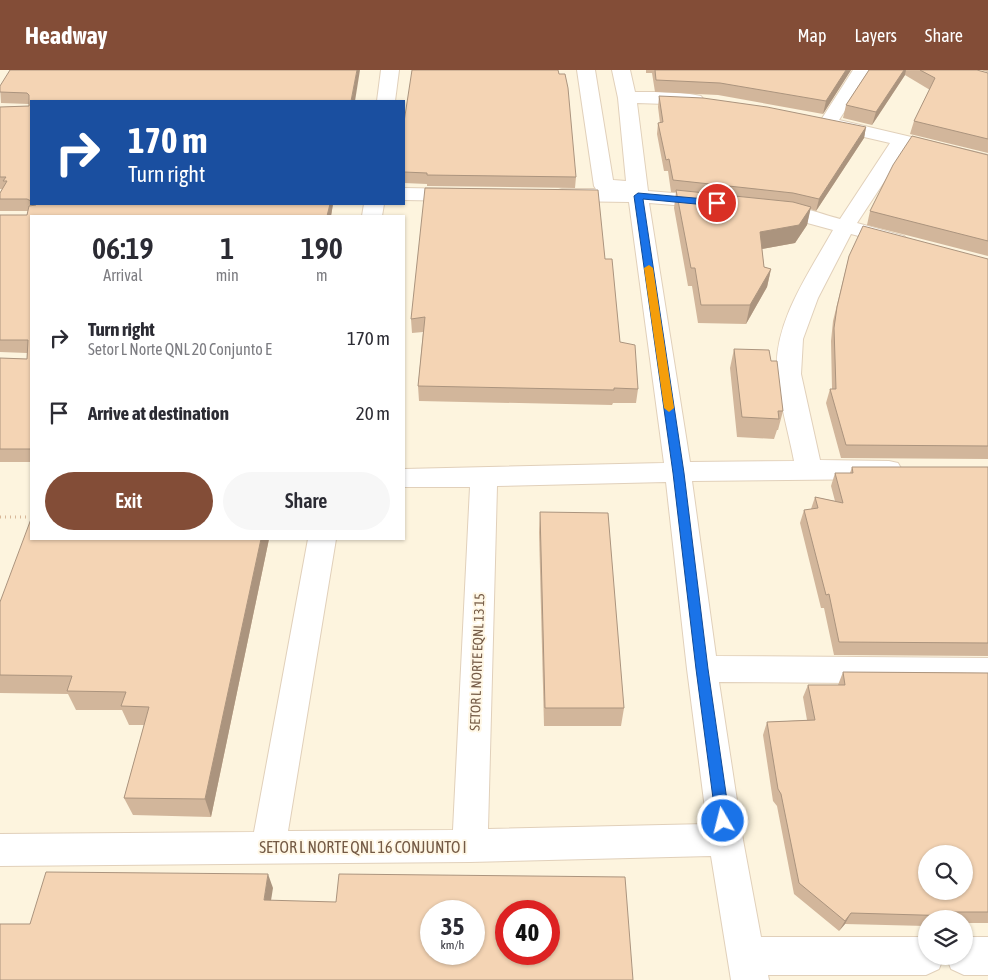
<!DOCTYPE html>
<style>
body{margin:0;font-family:"Asap Condensed",sans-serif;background:#f7f7f7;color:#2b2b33;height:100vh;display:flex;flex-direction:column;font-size:19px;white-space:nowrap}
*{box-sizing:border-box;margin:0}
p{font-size:16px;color:#7c7c81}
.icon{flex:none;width:28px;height:28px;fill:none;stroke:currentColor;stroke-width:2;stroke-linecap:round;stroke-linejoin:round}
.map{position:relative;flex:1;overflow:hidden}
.side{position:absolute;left:30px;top:145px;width:375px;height:325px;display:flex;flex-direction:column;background:#fff;border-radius:0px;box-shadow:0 1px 4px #0004}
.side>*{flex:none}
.banner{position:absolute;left:30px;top:30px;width:375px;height:105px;border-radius:0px;box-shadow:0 1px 4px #0004;background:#1a4fa0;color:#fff;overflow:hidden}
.buttons{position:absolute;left:918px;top:775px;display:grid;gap:10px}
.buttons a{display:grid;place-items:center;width:55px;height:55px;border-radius:50%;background:#fff;box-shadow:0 1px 4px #0004;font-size:25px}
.speed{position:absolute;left:420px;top:830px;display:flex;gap:10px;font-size:25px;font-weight:700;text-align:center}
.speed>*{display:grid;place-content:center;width:65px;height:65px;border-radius:50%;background:#fff;box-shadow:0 1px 4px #0004;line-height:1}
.speed small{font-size:12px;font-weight:400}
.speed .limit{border:8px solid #d22;background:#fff;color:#111}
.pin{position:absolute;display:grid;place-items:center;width:42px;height:42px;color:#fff;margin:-21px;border:2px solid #fff;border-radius:50%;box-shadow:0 1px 5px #0007}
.me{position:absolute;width:55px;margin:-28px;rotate:352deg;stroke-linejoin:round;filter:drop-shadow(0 0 4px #0008)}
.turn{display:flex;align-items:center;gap:18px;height:105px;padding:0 15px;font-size:22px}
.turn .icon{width:65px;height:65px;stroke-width:2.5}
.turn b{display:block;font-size:35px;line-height:42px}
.eta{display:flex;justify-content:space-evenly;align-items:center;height:85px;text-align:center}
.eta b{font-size:30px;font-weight:600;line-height:35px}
.primary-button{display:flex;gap:10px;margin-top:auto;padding:10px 15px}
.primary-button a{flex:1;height:58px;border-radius:30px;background:#834d37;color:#fff;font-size:20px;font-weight:600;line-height:58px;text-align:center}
.primary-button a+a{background:#f7f7f7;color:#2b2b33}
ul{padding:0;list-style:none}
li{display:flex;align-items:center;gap:15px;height:75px;padding:0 15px}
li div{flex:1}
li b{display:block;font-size:19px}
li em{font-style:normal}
header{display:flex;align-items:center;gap:30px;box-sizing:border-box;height:70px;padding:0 25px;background:#834d37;color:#fff}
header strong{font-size:24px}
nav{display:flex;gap:28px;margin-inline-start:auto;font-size:18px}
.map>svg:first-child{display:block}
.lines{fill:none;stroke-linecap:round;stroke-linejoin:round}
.minor-casing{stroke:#e1d0ba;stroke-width:2}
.path{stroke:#d8b798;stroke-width:3;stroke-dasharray:1 4;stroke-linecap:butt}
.minor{fill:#fff;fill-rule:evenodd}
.wall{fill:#d2b69b}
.shaded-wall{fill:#ab947e}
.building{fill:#f4d4b4;stroke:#ab947e;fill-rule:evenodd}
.route{fill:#1a73e8;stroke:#114b97}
.slow{fill:#f59e0b}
.labels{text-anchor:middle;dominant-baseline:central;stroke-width:4;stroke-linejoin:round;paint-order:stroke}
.street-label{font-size:14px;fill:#745a45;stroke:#fff7e5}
.near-street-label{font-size:16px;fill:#745a45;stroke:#fff7e5}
</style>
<header>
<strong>Headway</strong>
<nav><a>Map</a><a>Layers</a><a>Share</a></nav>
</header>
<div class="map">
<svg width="988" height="910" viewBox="0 0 988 910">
<rect width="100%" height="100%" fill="#fdf4de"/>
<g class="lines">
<defs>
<g id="minor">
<path d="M381,0H399L395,31H377Z"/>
<path d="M577,0H595L613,110L626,111L618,28L612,0H630L635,22C656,22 680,21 701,26L704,30L701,34L695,35L637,33L648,121L711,126L718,128L721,132L718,136L711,138L649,133L690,392L794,391C789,364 779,330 777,304C773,253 809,203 833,160L789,148L765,144L762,140L765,136C788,130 817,143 840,149L890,73L821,57L819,53L853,0H871L839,50L988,85V97L907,77L857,153L904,166L908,170L904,174L897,176L851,164L818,228L803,269L801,304L820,390L889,391L898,393L902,400L898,407L889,409L692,411L716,586L988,588V614L719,612L743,770L761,867H926V886H944L939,899L926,905H768L769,910H731L711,786L470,792L0,796V764L254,762L308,469H336L288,761L453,760L470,417H404V399L664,393L629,132L562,131L555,129L552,125L555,121L562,119H596L594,116ZM666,412L687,599L707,754L488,759L497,416Z"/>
<path d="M404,118L462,119L469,121L472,125L469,129L462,131L404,130Z"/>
<path d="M364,134H384L382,146H362Z"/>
<path d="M964,867H988V905H964L951,899L946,886H964Z"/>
</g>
</defs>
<!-- minor casing -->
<use href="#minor" class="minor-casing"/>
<!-- path -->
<path class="path" d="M0,447H31"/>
<!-- minor -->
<use href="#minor" class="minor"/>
</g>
<!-- wall -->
<g class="wall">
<path d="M360,0L31,31V134H333L331,146H31V392H0V288L27,289V283L0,282V145H27L28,141H0V123L2,119H0V37L29,36V34L1,33L0,16Z"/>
<path d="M646,0H851L823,44L718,25L655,22L652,3H646Z"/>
<path d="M869,0H977L988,3V83L910,64L914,51L930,20L905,5L872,55L843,48L846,35Z"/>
<path d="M980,0H988V2Z"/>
<path d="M659,26L866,57L864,68L816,141L810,139L807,155L795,173L762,179L764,197L771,199L767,217L746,254L698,253L692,216H688L674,138L676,122H671L668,101H664L657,64L658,53H660L658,37Z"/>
<path d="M404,52L576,107L575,118L427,116V114L404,113Z"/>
<path d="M988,85V186L867,155L870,141Z"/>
<path d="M849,186L988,189V389L841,388L826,333L830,319H832L831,271L833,251Z"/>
<path d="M605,189L620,272L638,319L636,333H613L612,335L419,331L418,316L423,262L412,263L411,249Z"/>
<path d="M734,279L771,291L783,341L778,360H777L774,369L737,367L730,298Z"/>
<path d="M852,397H988V586L834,585L824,538H821L800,453L804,440L811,439L815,427L835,431L831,416L835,403H850Z"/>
<path d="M540,442L624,638L621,656H544L539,462Z"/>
<path d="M269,469L211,747L133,745L124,728L144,655H129L122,640H76L68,624L0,623V532Z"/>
<path d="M843,602L988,603V853H964V849H926V856L845,854L839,861L794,824L777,736L773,731L763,665L767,652L807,650L803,627L808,615H838Z"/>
</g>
<!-- shaded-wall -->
<g class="shaded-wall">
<path d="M357,0H360L355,31H351Z"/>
<path d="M846,0H851L823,44L826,31Z"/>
<path d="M904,0H906L905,5L872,55L876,42Z"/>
<path d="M866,57L864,68L816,141L819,129Z"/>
<path d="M330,134H333L331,146H327Z"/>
<path d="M811,137L807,155L795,173L756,180L760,162Z"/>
<path d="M771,199L767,217L746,254L750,235Z"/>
<path d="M261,469H269L211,747L205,729Z"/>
<path d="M268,804L273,818L269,843L264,830Z"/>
<path d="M851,843L845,854L839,861L845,851Z"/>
</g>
<!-- building -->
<g class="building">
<path d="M10,0H357L351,31H31V131L27,129H0V123L7,111H3L6,107H0V37L29,36V25L27,23L0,22V16Z"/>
<path d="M412,0H558L559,4H565L568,18L576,107L427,105V103L404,102V52Z"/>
<path d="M655,0H846L826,31L720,13L656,10Z"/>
<path d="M869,0H904L876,42L846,35Z"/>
<path d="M920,0H977L988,3V69L914,51L935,8Z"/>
<path d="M659,26L703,28L767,37L866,57L819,129L793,123L673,110L669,89L666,90L658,53L663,52Z"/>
<path d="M912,66L988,85V171L870,141L893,95Z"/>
<path d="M425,118L598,120L605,189H612L620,272L635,275L638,319L614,318V320L418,316L425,247L411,249Z"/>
<path d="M676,120L793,132L811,137L799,155L760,162L764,197L771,199L750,235H701L695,198H691Z"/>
<path d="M36,134H330L327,146H31V379H0V288L27,289L28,270H0V145H27L29,136L36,135Z"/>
<path d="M863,156L988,189V376L846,375L830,319H836L834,258L837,237L849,186Z"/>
<path d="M734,279L769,280L771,291H777L783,341H778L779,349L742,347Z"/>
<path d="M852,397H988V573L839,572L829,524L826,525L804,440L818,438L815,427L843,433L835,403H853Z"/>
<path d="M540,442L608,443L624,638H545Z"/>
<path d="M31,449V469H261L205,729L124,728L149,637L121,636L126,622L67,621L72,606L0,605V532Z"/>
<path d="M843,602L988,603V842H953L955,846L851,843L845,851L799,813L781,724L778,719L767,652L815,650L808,615H845ZM926,784H964V821H926Z"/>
<path d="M46,802L268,804L264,830L336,832L339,804L625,807L633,910H0V854H30ZM431,841H474V884H431ZM506,841H549V884H506Z"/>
</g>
<!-- route -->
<path class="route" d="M638,123L717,130L721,133L717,136L643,129L684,403L708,599L730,751L728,755L723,757L718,755L716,751L696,599L673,403L634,126Z"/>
<!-- slow -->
<path class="slow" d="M649,195L653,198L674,338L669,342L664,338L644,198Z"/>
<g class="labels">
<!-- street labels -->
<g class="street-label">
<text transform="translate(477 592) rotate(-88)">SETOR L NORTE EQNL 13 15</text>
</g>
<!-- near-street labels -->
<g class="near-street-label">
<text x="363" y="777">SETOR L NORTE QNL 16 CONJUNTO I</text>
</g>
</g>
</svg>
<div class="buttons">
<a><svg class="icon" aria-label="search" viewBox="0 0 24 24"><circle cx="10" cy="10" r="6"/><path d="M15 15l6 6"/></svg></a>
<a><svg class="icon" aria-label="layers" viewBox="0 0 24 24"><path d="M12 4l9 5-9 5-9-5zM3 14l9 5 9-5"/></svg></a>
</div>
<div class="speed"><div>35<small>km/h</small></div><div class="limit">40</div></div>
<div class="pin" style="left:717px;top:133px;background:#d93025"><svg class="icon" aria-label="arrive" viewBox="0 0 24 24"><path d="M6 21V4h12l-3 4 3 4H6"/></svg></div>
<svg class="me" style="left:723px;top:751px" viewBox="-20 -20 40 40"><circle r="17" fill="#1a73e8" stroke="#fff" stroke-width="3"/><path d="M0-11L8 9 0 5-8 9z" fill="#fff"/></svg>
<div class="banner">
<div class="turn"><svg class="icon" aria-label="right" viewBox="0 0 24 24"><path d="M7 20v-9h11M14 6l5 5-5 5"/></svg><div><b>170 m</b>Turn right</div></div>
</div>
<section class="side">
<div class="eta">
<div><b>06:19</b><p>Arrival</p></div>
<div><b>1</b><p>min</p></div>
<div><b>190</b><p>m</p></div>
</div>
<ul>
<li><svg class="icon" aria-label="right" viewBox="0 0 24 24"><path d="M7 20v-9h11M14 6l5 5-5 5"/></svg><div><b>Turn right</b><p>Setor L Norte QNL 20 Conjunto E</p></div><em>170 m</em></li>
<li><svg class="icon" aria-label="arrive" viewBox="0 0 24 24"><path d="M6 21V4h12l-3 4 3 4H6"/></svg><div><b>Arrive at destination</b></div><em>20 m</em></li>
</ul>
<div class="primary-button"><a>Exit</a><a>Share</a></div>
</section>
</div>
